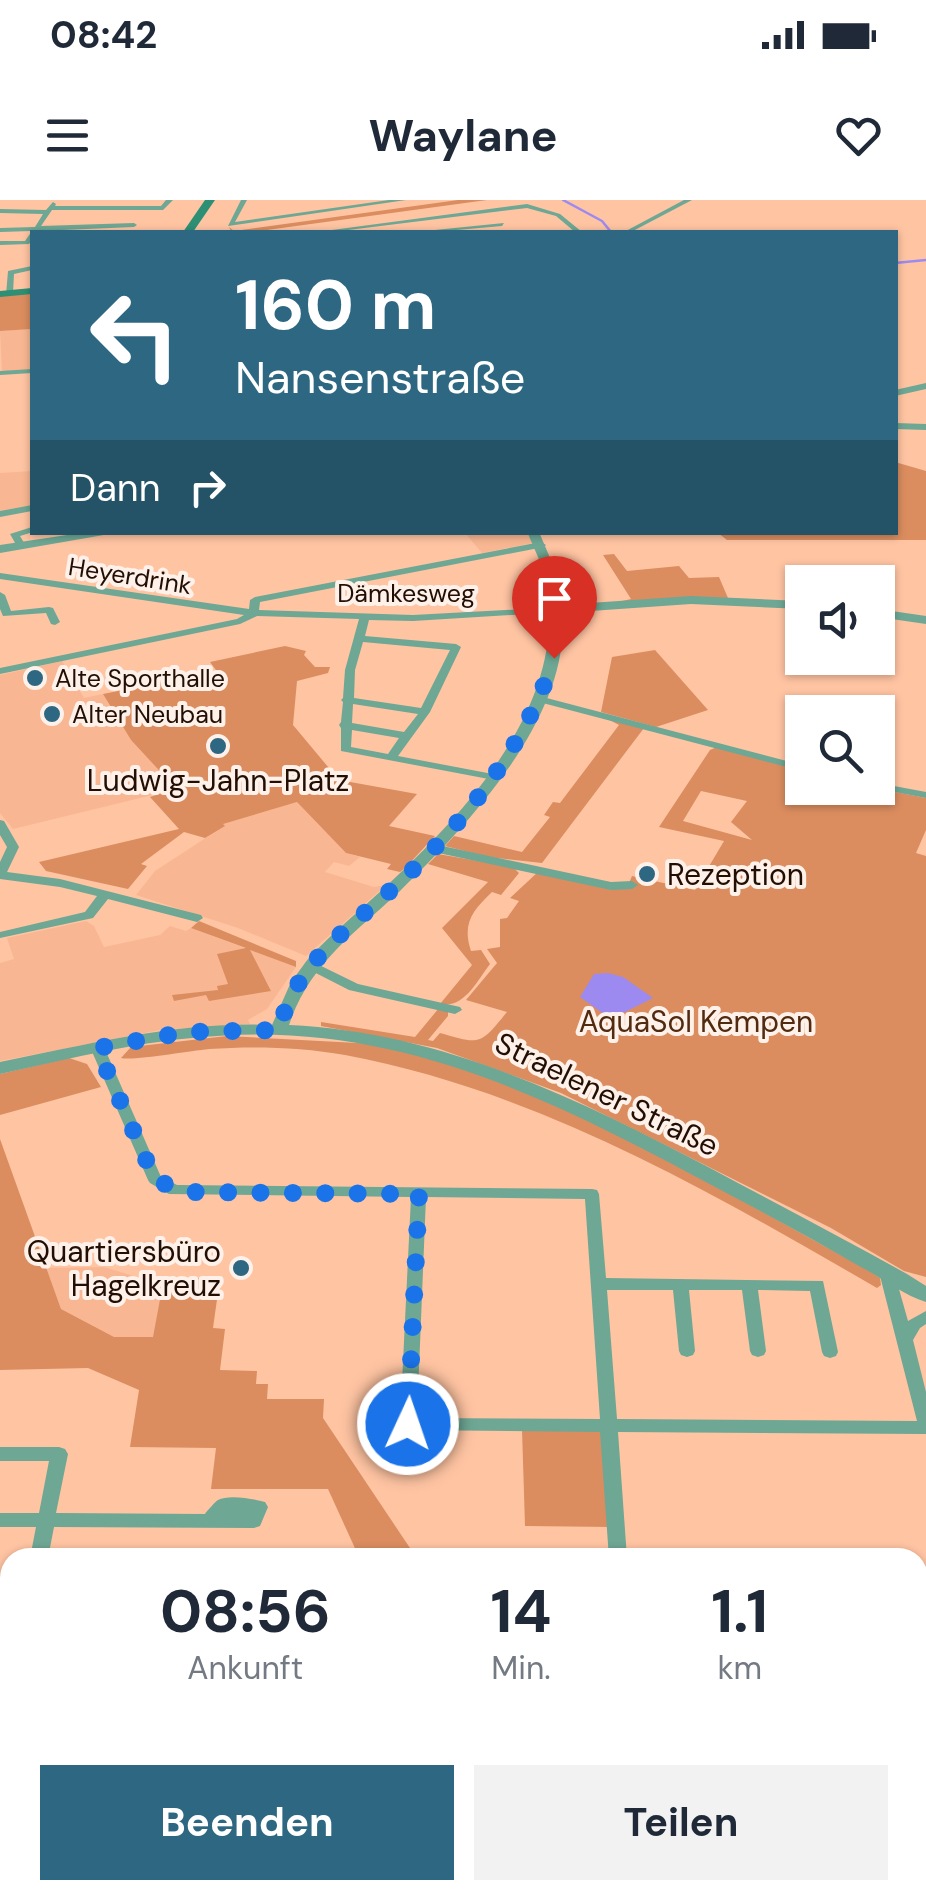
<!DOCTYPE html>
<html lang="de">
<meta charset="utf-8">
<style>
body{margin:0;font-family:"DM Sans",sans-serif;background:#f2f2f3;color:#1f2937;height:100vh;display:flex;flex-direction:column;font-size:38px;white-space:nowrap}
*{box-sizing:border-box;margin:0}
p{font-size:32px;color:#747a83}
.icon{flex:none;width:55px;height:55px;fill:none;stroke:currentColor;stroke-width:2;stroke-linecap:round;stroke-linejoin:round}
.map{position:relative;flex:1;overflow:hidden}
.side{position:absolute;left:0px;top:1348px;width:928px;height:352px;display:flex;flex-direction:column;background:#fff;border-radius:30px 30px 0 0;box-shadow:0 2px 8px #0004}
.side>*{flex:none}
.banner{position:absolute;left:30px;top:30px;width:868px;height:305px;border-radius:0px;box-shadow:0 2px 8px #0004;background:#2e6781;color:#fff;overflow:hidden}
.fabs{position:absolute;left:785px;top:365px;display:grid;gap:20px}
.fabs a{display:grid;place-items:center;width:110px;height:110px;border-radius:0px;background:#fff;box-shadow:0 2px 8px #0004;font-size:50px}
.pin{position:absolute;display:grid;place-items:center;width:85px;height:85px;color:#fff;margin:-102px -42px;border-radius:50% 50% 50% 0;rotate:-45deg;box-shadow:0 0 10px #0007}
.pin .icon{rotate:45deg}
.me{position:absolute;width:110px;margin:-55px;rotate:3deg;stroke-linejoin:round;filter:drop-shadow(0 0 8px #0008)}
.turn{display:flex;align-items:center;gap:35px;height:210px;padding:0 40px;font-size:45px}
.turn .icon{width:130px;height:130px;stroke-width:2.5}
.turn b{display:block;font-size:70px;line-height:85px}
.then{display:flex;align-items:center;height:95px;padding:0 40px;background:#0003;gap:20px;font-size:38px}
.eta{display:flex;justify-content:space-evenly;align-items:center;height:170px;text-align:center}
.eta b{font-size:60px;font-weight:700;line-height:70px}
.action{display:flex;gap:20px;margin-top:auto;padding:20px 40px}
.action a{flex:1;height:115px;border-radius:0px;background:#2e6781;color:#fff;font-size:40px;font-weight:700;line-height:115px;text-align:center}
.action a+a{background:#f2f2f3;color:#1f2937}
.status{display:flex;justify-content:space-between;align-items:center;height:70px;padding:0 50px;background:#fff;direction:ltr}
.status svg{height:28px;fill:currentColor}
header{display:flex;justify-content:space-between;align-items:center;height:130px;padding:0 40px;background:#fff;font-size:45px;font-weight:700}
.map>svg:first-child{display:block}
.built{fill:#f8b792}
.green{fill:#db8d5f;fill-rule:evenodd}
.water{fill:#9d8af0}
.lines{fill:none;stroke-linecap:round;stroke-linejoin:round}
.stream{stroke:#9d8af0;stroke-width:2.5}
.minor{fill:#6ea794;fill-rule:evenodd}
.tertiary{fill:#6ea794;fill-rule:evenodd}
.secondary{fill:#2d9075;fill-rule:evenodd}
.route{stroke:#1a73e8;stroke-width:18;stroke-dasharray:0 32.4}
.poi-dot{fill:#2e6781;stroke:#fdf1ea;stroke-width:4}
.labels{text-anchor:middle;dominant-baseline:central;stroke-width:8;stroke-linejoin:round;paint-order:stroke}
.far-street-label{font-size:25px;fill:#220e03;stroke:#fdf1ea}
.far-poi-label{font-size:25px;fill:#220e03;stroke:#fdf1ea;text-anchor:start}
.poi-label{font-size:30px;fill:#220e03;stroke:#fdf1ea}
.park-label{font-size:30px;fill:#522a0f;stroke:#fdf1ea}
.street-label{font-size:30px;fill:#220e03;stroke:#fdf1ea}
</style>
<div class="status"><b>08:42</b><svg viewBox="0 0 49 12"><path d="M0 12V9h3v3zM5 12V6h3v6zM10 12V3h3v9zM15 12V0h3v12zM26 1h20v11H26zM47 4h2v5h-2z"/></svg></div>
<header><svg class="icon" aria-label="menu" viewBox="0 0 24 24"><path d="M4 6h16M4 12h16M4 18h16"/></svg>Waylane<svg class="icon" aria-label="heart" viewBox="0 0 24 24"><path d="M12 20l-8-8c-3-5 5-10 8-4 3-6 11-1 8 4z"/></svg></header>
<div class="map">
<svg width="926" height="1698" viewBox="0 0 926 1698">
<rect width="100%" height="100%" fill="#ffc4a2"/>
<!-- built -->
<g class="built">
<path d="M32,129V170L2,172L0,131Z"/>
<path d="M32,271V305L0,311V273Z"/>
<path d="M465,333H526L533,343L482,353Z"/>
<path d="M62,461L84,498L103,494L131,540L168,580L169,591L13,629L0,613V475Z"/>
<path d="M297,602L346,653L360,657L349,666L334,662L325,672L374,687L386,685L306,756L238,728L136,695L155,671L224,626L220,624Z"/>
<path d="M86,721L94,726L104,747L160,735L170,726L186,731L191,728L296,767L267,809L248,820L250,824L160,830L0,861V763L14,759L7,738Z"/>
<path d="M104,1067L163,1085L154,1137H114L61,1109L46,1068Z"/>
</g>
<!-- green -->
<g class="green">
<path d="M458,0H487L252,32H220L231,31L229,27L234,31Z"/>
<path d="M32,93V129L0,131V95Z"/>
<path d="M895,262L926,271V340H727L718,333L895,332Z"/>
<path d="M614,354L627,371L679,366L689,378L719,377L728,398L802,404L618,402L631,399L603,355Z"/>
<path d="M285,446L306,451L304,455L315,467H330L328,473L297,481L293,525L339,580L417,594L389,626L435,636L405,668L400,672L387,669L391,664L346,653L297,602L223,624L225,626L205,638L184,632L141,664L147,666L128,689L46,671L39,662L179,629L150,597L168,591V580L131,540L103,494L193,476L198,482L221,477L210,462Z"/>
<path d="M655,450L708,510L656,527L601,512L612,457Z"/>
<path d="M602,516L644,528L542,663L488,657L445,646L454,636L522,652L550,617L544,615L553,602L560,603L619,525Z"/>
<path d="M717,547L802,570V588H875L926,598V630L916,653L926,656V1077L904,1071L831,1028L561,893L437,848L321,826V822L415,837L439,808L448,811V816L428,840L433,841L440,833C481,845 480,845 507,812L466,800L497,763L487,749L500,747V719L507,718L519,701L510,698L539,671L615,689L629,683L632,676L695,690L724,641L659,627L710,550ZM701,591L747,601L731,622L752,640L683,621Z"/>
<path d="M438,654L513,667L519,673L501,695L492,692C472,711 462,724 471,751L481,750L490,764C477,781 464,809 440,804L472,765L442,728L488,682L428,664Z"/>
<path d="M199,721L296,761V767L250,750L271,791L209,801L206,795L174,801L172,795L218,790L217,786L228,784L217,754L246,748L191,728Z"/>
<path d="M227,836L376,844L499,876L667,959L871,1072L880,1078L881,1085L877,1088C709,991 538,891 345,855C301,847 253,846 209,849C189,851 133,861 121,858L131,847Z"/>
<path d="M69,858L87,864L101,887L0,915V874Z"/>
<path d="M0,939L61,1109L114,1137H153L164,1078H220L213,1128L225,1129L220,1170L257,1171L256,1184H268L267,1199H324L323,1218L416,1357H359L328,1289H211L216,1248L130,1247L139,1190L88,1168L0,1170Z"/>
<path d="M522,1229H601L612,1327L525,1326Z"/>
</g>
<!-- water -->
<path class="water" d="M608,773L623,777L653,798L611,819L580,797L594,774Z"/>
<g class="lines">
<!-- stream -->
<g class="stream">
<path d="M563,0L602,21L611,32"/>
<path d="M895,63L926,60"/>
</g>
<!-- minor -->
<g class="minor">
<path d="M166,0H173L163,10H52L41,26L134,23L137,25L134,27L39,31L32,32V40L29,44L0,45V41H25L32,31L0,32V28L35,27L43,14L0,13V9L46,10L53,2L56,4L55,6H161Z"/>
<path d="M241,0H247L235,22L389,0H406L228,26Z"/>
<path d="M684,0H692L631,32H624Z"/>
<path d="M527,4L560,14L582,32H575L556,16L527,8L332,32H317Z"/>
<path d="M504,23L502,26L434,32H415Z"/>
<path d="M32,66V70L14,74L13,93L6,95L8,71Z"/>
<path d="M32,169V173L0,175V171Z"/>
<path d="M895,223L926,224V230L895,229Z"/>
<path d="M32,305V311L0,317V311Z"/>
<path d="M32,327L33,332L20,336L26,346L18,348L10,334Z"/>
<path d="M541,342L546,345L544,347L260,402L259,410L413,415L563,407V411L559,412L413,421L369,420L365,436L456,444L461,447L430,512L398,556L498,575L500,577L494,580L341,551V528L339,525L341,522L343,502L341,500L343,498L345,470L359,419L257,416L240,424L0,474V468L237,419L244,415L0,379V373L249,409L250,400L255,397ZM363,442L450,450L421,508L354,498L355,470ZM353,504L418,514L404,532L352,523ZM352,530L399,538L388,554L351,547Z"/>
<path d="M0,392L5,395L11,411L49,407L53,408L60,422L55,425L51,424L46,413L3,416L0,409Z"/>
<path d="M539,496L802,565V571L535,501L534,499Z"/>
<path d="M878,583L926,592V598L874,588H878Z"/>
<path d="M0,620L4,621L19,647L7,672L60,679L201,715L203,718L197,722L108,699L93,718L0,738V732L85,712L97,696L60,687L0,679V662L7,647L0,635Z"/>
<path d="M433,644L611,682L632,681L638,685L632,689L611,690L429,651L427,648Z"/>
<path d="M311,761L358,784L460,807L462,810L455,814L349,790L306,768L304,765L306,762Z"/>
<path d="M97,843L104,847L161,977L177,985L592,989L597,990L599,994L606,1078L823,1081L838,1152L836,1156L830,1158L824,1156L822,1152L810,1091L758,1090L766,1151L764,1155L758,1157L752,1155L750,1151L742,1090H689L695,1151L693,1155L687,1157L681,1155L679,1151L673,1090H607L617,1219L917,1221L879,1072L881,1068H893L908,1121L926,1111V1124L920,1128L913,1140L926,1192V1234L618,1232L627,1358H609L600,1232L408,1230L402,1229L400,1224L411,997L169,994L150,983L148,980L90,847ZM426,997L585,999L600,1219L417,1218Z"/>
<path d="M0,1247H59L65,1249L68,1254L56,1313L205,1314C206,1312 216,1301 218,1300C229,1294 254,1299 265,1302L268,1307L260,1326L254,1328L54,1327L48,1358H30L36,1327H0V1313H39L49,1261H0Z"/>
<rect x="918" y="1445" width="8" height="16"/>
<path d="M10,1503V1564L7,1570L0,1573V1513L3,1505Z"/>
<path d="M731,1690H751L752,1698H732Z"/>
</g>
<!-- tertiary -->
<g class="tertiary">
<path d="M926,183V189L895,196V190Z"/>
<path d="M87,332H121L0,353V345Z"/>
<path d="M527,332H539L559,379L561,405L691,396L802,401V409L691,404L562,413C572,515 468,625 400,691C354,734 310,763 289,825C442,832 579,899 712,969C777,1004 842,1038 907,1074L926,1086V1102C903,1095 881,1077 859,1066C813,1039 766,1014 719,989C559,903 405,823 217,836C144,840 72,858 0,874V862C90,844 180,821 272,825L291,782L308,759C336,729 368,704 397,676C475,602 568,498 546,382C543,366 534,348 527,332Z"/>
<path d="M878,409L926,416V424L878,417Z"/>
</g>
<!-- secondary -->
<g class="secondary">
<path d="M205,0H215L193,32H183Z"/>
<path d="M32,88V94L0,97V91Z"/>
</g>
</g>
<g class="lines">
<!-- route -->
<path class="route" d="M408,1224L419,994L186,992L155,980L97,848L186,832L279,830C296,760 353,726 403,679C468,618 526,544 554,458"/>
</g>
<!-- markers -->
<g class="poi-dot">
<circle cx="35" cy="478" r="10"/>
<circle cx="52" cy="514" r="10"/>
<circle cx="218" cy="546" r="10"/>
<circle cx="647" cy="674" r="10"/>
<circle cx="241" cy="1068" r="10"/>
</g>
<g class="labels">
<!-- far-street labels -->
<g class="far-street-label">
<text transform="translate(130 376) rotate(9)">Heyerdrink</text>
<text x="406" y="393">Dämkesweg</text>
</g>
<!-- far-poi labels -->
<g class="far-poi-label">
<text x="55" y="478">Alte Sporthalle</text>
<text x="72" y="514">Alter Neubau</text>
</g>
<!-- poi labels -->
<g class="poi-label">
<text x="218" y="580">Ludwig-Jahn-Platz</text>
<text x="667" y="674" text-anchor="start">Rezeption</text>
<text x="221" y="1051" text-anchor="end">Quartiersbüro<tspan x="221" dy="34">Hagelkreuz</tspan></text>
</g>
<!-- park labels -->
<g class="park-label">
<text x="696" y="821">AquaSol Kempen</text>
</g>
<!-- street labels -->
<g class="street-label">
<text transform="translate(607 894) rotate(26)">Straelener Straße</text>
</g>
</g>
</svg>
<div class="fabs">
<a><svg class="icon" aria-label="sound" viewBox="0 0 24 24"><path d="M4 9h4l5-4v14l-5-4H4zM17 9q2 3 0 6"/></svg></a>
<a><svg class="icon" aria-label="search" viewBox="0 0 24 24"><circle cx="10" cy="10" r="6"/><path d="M15 15l6 6"/></svg></a>
</div>
<div class="pin" style="left:554px;top:458px;background:#d93025"><svg class="icon" aria-label="arrive" viewBox="0 0 24 24"><path d="M6 21V4h12l-3 4 3 4H6"/></svg></div>
<svg class="me" style="left:408px;top:1224px" viewBox="-20 -20 40 40"><circle r="17" fill="#1a73e8" stroke="#fff" stroke-width="3"/><path d="M0-11L8 9 0 5-8 9z" fill="#fff"/></svg>
<div class="banner">
<div class="turn"><svg class="icon" aria-label="left" viewBox="0 0 24 24"><path d="M17 20v-9H6M10 6l-5 5 5 5"/></svg><div><b>160 m</b>Nansenstraße</div></div>
<div class="then">Dann<svg class="icon" aria-label="right" viewBox="0 0 24 24"><path d="M7 20v-9h11M14 6l5 5-5 5"/></svg></div>
</div>
<section class="side">
<div class="eta">
<div><b>08:56</b><p>Ankunft</p></div>
<div><b>14</b><p>Min.</p></div>
<div><b>1.1</b><p>km</p></div>
</div>
<div class="action"><a>Beenden</a><a>Teilen</a></div>
</section>
</div>
